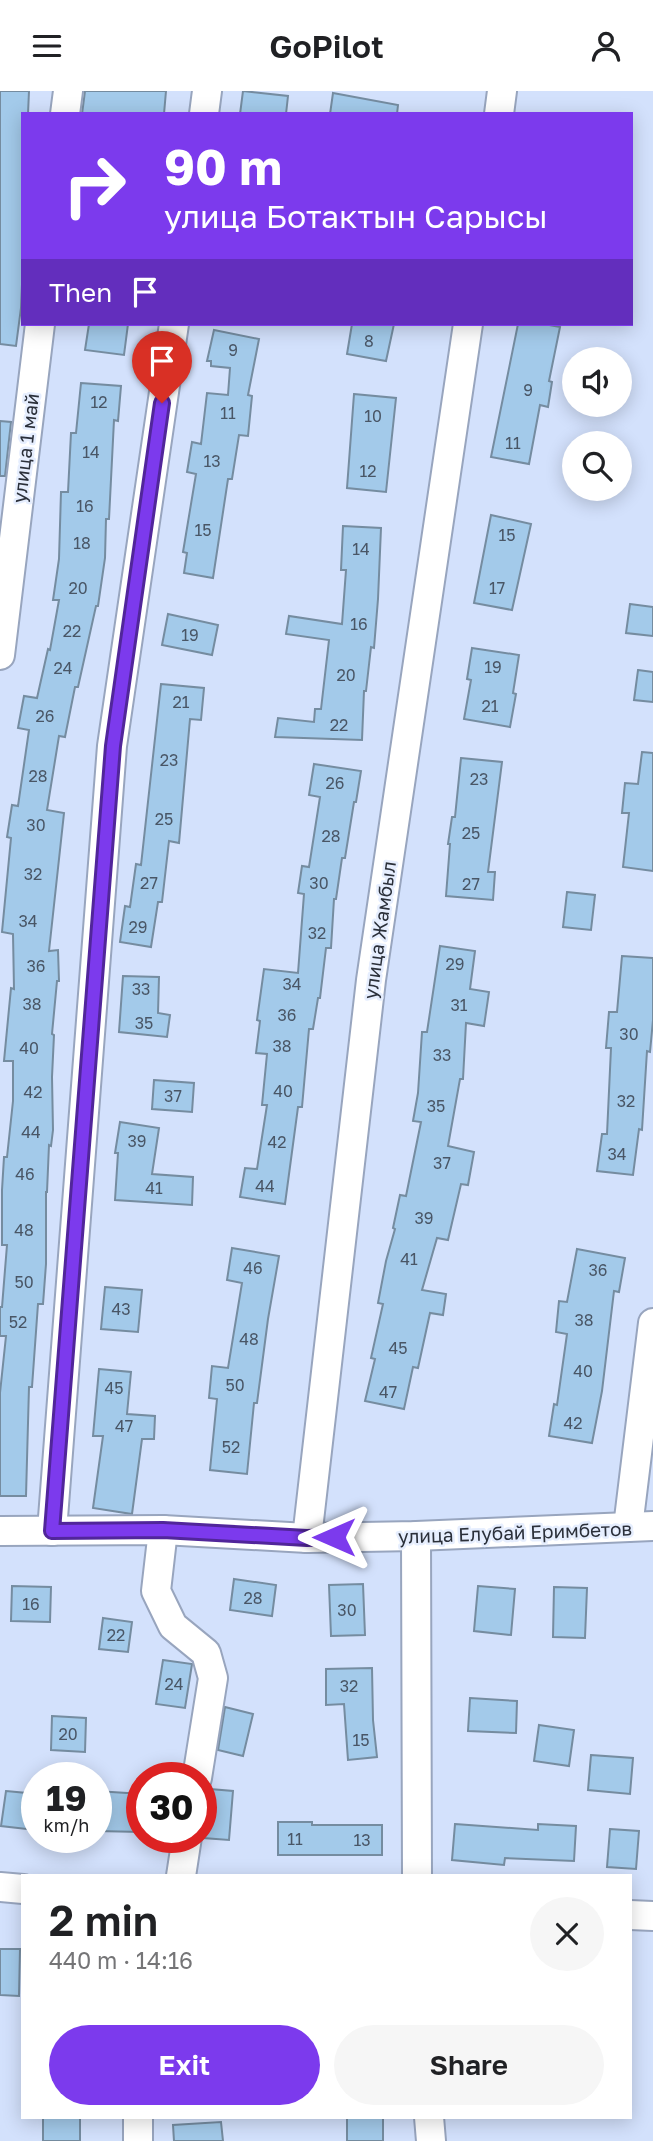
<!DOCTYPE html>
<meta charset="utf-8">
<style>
body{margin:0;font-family:"Golos Text",sans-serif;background:#f6f6f6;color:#202124;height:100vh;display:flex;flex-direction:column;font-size:26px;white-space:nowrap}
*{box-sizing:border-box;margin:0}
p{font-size:23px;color:#757577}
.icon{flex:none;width:38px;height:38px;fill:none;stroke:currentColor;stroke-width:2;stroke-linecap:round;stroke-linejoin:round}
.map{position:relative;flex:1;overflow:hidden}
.sheet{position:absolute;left:21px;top:1783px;width:611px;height:245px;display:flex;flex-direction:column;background:#fff;border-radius:0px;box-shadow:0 4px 18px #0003}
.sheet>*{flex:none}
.guide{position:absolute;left:21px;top:21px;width:612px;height:214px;border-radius:0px;box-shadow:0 4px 18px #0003;background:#7c3aed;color:#fff;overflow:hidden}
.buttons{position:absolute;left:562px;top:256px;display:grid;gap:14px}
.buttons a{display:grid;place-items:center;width:70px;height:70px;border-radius:50%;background:#fff;box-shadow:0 4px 18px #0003;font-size:35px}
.speed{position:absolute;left:21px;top:1671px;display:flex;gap:14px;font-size:35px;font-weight:700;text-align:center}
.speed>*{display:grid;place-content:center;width:91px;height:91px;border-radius:50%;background:#fff;box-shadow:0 4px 18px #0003;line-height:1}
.speed small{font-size:18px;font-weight:400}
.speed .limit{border:10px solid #d22;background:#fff;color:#111}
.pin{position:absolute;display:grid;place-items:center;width:60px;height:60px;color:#fff;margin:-72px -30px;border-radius:50% 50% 50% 0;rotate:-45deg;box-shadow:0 0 7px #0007}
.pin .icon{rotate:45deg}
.me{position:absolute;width:77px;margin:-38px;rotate:270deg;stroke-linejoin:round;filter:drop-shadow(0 0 5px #0008)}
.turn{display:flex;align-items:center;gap:24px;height:147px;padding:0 28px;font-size:32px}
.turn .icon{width:91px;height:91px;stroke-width:2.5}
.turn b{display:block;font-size:49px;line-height:60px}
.then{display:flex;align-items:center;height:66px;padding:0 28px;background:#0003;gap:14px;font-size:26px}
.round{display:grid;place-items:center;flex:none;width:74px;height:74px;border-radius:37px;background:#f6f6f6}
.head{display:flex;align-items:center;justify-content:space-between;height:119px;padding:0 28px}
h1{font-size:42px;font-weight:600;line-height:52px}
.primary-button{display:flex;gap:14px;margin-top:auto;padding:14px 28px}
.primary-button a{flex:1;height:80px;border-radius:42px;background:#7c3aed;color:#fff;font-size:28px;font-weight:600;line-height:80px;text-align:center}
.primary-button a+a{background:#f6f6f6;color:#202124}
header{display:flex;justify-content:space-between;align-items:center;height:91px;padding:0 28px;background:#fff;font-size:32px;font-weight:600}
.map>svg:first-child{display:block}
.building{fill:#a3caea;stroke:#758ca0;stroke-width:2}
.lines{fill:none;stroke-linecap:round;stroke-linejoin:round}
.minor-casing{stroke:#98a5be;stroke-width:32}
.minor{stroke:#fff;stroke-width:28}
.route-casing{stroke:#51269a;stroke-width:18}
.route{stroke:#7c3aed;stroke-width:12}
.labels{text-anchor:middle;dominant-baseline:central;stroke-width:5;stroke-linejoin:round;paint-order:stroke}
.number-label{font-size:16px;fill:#495666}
.street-label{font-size:19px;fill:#2b303a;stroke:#e6eefe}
</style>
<header><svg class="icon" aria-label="menu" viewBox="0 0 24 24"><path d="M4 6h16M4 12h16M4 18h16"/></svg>GoPilot<svg class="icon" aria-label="person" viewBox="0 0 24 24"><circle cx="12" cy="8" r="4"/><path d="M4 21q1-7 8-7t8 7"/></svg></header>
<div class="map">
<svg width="653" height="2050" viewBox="0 0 653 2050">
<rect width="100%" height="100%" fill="#d3e1fc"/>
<!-- building -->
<g class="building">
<path d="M0,0H29L28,23H23V170L21,217L16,255L0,253Z"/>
<path d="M85,0H166L164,23H82Z"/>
<path d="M243,0L288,5L286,23H240Z"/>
<path d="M333,2L398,14L397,23H330Z"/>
<path d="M89,233H128L124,264L85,259Z"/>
<path d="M352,233H394L386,270L347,263Z"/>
<path d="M518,233H544L560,236L549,290L552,291L548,316L540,314L529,373L491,366Z"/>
<path d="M214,239L259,248L248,304L252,305L248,345L239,344L232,388H228L213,487L184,482L187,462L183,461L196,383L187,381L192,351L201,353L207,302L228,304L230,277L211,275V270H207Z"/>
<path d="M81,292L121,295L118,330L114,329L109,428H106L105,467L98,515H96L78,596H75L65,646L59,645L47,719L64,722L49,860L58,859L59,890H57L52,943L54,944L52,986L53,1039L51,1055L49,1054L47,1101H46V1173L43,1213H38L32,1296H29L26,1405H0V1302L6,1245H0V1216H2L7,1154H2V1099L4,1066H7L13,1010V970H4L11,897L14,898L13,843L2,841L11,747L7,746L12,714L18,715L29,639L18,637L24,605L37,607L48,558L50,559L59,509H53L59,468L61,401H68L71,342H76Z"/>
<path d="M354,303L396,307L386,401L347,397Z"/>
<path d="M0,330L11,331L5,385H0Z"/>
<path d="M491,424L531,433L512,519L474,512Z"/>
<path d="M343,435L381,437L378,508L374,557L371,556L366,600H364L362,649L275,646L278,627L314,631L315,618H321L329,549L286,543L289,525L342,533L346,479H341Z"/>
<path d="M630,513L653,516V545L626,542Z"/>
<path d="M168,523L218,534L212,564L162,554Z"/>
<path d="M472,557L519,564L513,602L516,603L510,636L464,628L471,589L467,588Z"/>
<path d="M638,579L653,581V611L634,609Z"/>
<path d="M161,593L204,597L201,629L190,628L179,752L169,750L162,811H158L151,856L120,851L125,815L130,816L136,773L141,774Z"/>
<path d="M642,661L653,662V780L623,776L629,722H622L625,692L638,693Z"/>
<path d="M461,667L502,671L488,781H495L493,809L446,805L450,753H448L452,726H455Z"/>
<path d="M314,673L361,680L356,711H354L345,767H342L336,808H334L331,857H326L320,907H318L313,938H309L302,1016H298L285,1113L240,1106L245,1077L257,1078L267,1014H262L267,963L256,962L260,930L257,929L264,878L298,882L304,803L298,802L302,775L309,776L320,706L309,704Z"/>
<path d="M567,801L595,804L591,839L563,836Z"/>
<path d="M440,855L475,860L470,898L489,901L484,935L466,932L463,988H460L448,1055L474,1061L468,1094L461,1093L448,1149L437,1147L422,1199L446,1203L443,1224L430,1222L418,1277L413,1276L404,1318L365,1310L375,1268L371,1267L383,1213L378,1212L386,1170L395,1138L393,1137L400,1104L406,1105L421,1031L413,1030L418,1002L422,941H427Z"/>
<path d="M622,865L653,867V929L650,961L647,960L642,1039L639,1038L633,1084L597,1080L602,1043H607L611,957H606L609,921H617Z"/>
<path d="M123,885L159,886L158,922L170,924L167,946L119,941Z"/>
<path d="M154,989L194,992L192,1021L152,1018Z"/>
<path d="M120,1031L159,1037L152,1083L193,1086L192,1114L115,1109L118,1062H115Z"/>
<path d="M232,1157L279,1165L268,1228L257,1312H254L247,1383L210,1379L217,1308L209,1307L212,1275L228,1277L242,1192L227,1189Z"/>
<path d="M577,1158L625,1167L619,1201L614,1200L602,1300L592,1352L549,1345L554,1313L557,1314L567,1243L556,1241L559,1210L567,1211Z"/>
<path d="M105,1196L142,1199L138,1241L101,1238Z"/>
<path d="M99,1278L131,1281L127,1323L155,1325L154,1348H142L132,1423L93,1417L103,1345H93Z"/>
<path d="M234,1488L276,1494L272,1525L230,1519Z"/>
<path d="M363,1493L365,1544L331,1545L329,1494Z"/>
<path d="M12,1495L51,1496L50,1531L11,1530Z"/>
<path d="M478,1495L515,1498L511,1544L474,1540Z"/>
<path d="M554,1496L587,1497L585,1547L553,1546Z"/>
<path d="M103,1527L132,1531L128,1561L99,1558Z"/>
<path d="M163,1569L192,1573L185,1617L156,1613Z"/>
<path d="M372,1577L373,1629L377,1666L348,1669L344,1613L326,1614V1578Z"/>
<path d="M470,1607L517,1610L516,1642L468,1640Z"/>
<path d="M225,1616L253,1623L243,1665L218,1659Z"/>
<path d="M52,1625L86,1627L85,1661L51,1659Z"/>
<path d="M539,1634L574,1639L569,1675L534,1670Z"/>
<path d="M591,1664L633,1667L630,1703L588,1699Z"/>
<path d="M210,1698L233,1700L229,1749L203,1747L201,1738V1703Z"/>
<path d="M6,1700L37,1703L35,1739L1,1735Z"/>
<path d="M96,1700L142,1703V1741L96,1740Z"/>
<path d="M278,1731H312V1734H382V1764H278Z"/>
<path d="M455,1733L538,1739V1733L576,1735L574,1770L505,1767L504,1774L452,1769Z"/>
<path d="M610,1738L639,1740L636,1778L607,1776Z"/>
<path d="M0,1858H20L19,1905L0,1904Z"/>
<rect x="43" y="2026" width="37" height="24"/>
<rect x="347" y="2026" width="36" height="24"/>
<path d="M221,2031L223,2050H174L173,2034Z"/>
</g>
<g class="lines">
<defs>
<g id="minor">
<path d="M65,23L68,0"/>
<path d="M204,23L207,0"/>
<path d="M499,23L502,0"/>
<path d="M0,564L40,233"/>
<path d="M628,1436L653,1232"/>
<path d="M163,1439L156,1500L173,1535L206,1562L213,1587L197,1687"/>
<path d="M0,1440L163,1439L307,1447L416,1445L653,1435"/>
<path d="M52,1440L112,655L174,233"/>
<path d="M416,1445L417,1785"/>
<path d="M307,1447L371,889L468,233"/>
<path d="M181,1785L187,1746"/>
<path d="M0,1796L23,1798"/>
<path d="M630,1824L653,1825"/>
<path d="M429,2026L431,2050"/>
<path d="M138,2050V2026"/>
</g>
</defs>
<!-- minor casing -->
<use href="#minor" class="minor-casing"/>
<!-- minor -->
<use href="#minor" class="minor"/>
</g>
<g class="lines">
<defs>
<path id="route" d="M162,312L113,655L52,1440L163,1439L307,1447L334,1446"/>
</defs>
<!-- route casing -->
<use href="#route" class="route-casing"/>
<!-- route -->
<use href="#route" class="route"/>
</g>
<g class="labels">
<!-- number labels -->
<g class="number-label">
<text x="369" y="250">8</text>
<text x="233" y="259">9</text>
<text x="528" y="299">9</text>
<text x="99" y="311">12</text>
<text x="228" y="322">11</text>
<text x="373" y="325">10</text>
<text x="513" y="352">11</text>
<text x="91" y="361">14</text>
<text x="212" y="370">13</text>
<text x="368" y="380">12</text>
<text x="85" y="415">16</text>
<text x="203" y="439">15</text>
<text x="507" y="444">15</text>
<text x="82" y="452">18</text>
<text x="361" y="458">14</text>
<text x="78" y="497">20</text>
<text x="497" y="497">17</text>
<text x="359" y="533">16</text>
<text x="72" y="540">22</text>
<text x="190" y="544">19</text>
<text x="493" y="576">19</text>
<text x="63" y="577">24</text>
<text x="346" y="584">20</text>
<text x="181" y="611">21</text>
<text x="490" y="615">21</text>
<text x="45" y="625">26</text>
<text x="339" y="634">22</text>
<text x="169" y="669">23</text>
<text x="38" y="685">28</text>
<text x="479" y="688">23</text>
<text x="335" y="692">26</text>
<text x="164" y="728">25</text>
<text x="36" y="734">30</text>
<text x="471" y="742">25</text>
<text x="331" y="745">28</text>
<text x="33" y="783">32</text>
<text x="149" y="792">27</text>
<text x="319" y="792">30</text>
<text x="471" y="793">27</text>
<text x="28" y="830">34</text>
<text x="138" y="836">29</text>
<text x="317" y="842">32</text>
<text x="455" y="873">29</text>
<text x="36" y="875">36</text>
<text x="292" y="893">34</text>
<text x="141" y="898">33</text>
<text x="32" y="913">38</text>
<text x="459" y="914">31</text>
<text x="287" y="924">36</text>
<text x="144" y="932">35</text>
<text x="629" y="943">30</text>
<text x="282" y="955">38</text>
<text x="29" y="957">40</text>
<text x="442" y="964">33</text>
<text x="283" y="1000">40</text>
<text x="33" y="1001">42</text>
<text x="173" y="1005">37</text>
<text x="626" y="1010">32</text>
<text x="436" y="1015">35</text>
<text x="31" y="1041">44</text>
<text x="137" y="1050">39</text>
<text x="277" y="1051">42</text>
<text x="617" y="1063">34</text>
<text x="442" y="1072">37</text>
<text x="25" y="1083">46</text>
<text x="265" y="1095">44</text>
<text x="154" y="1097">41</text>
<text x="424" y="1127">39</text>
<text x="24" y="1139">48</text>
<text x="409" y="1168">41</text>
<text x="253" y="1177">46</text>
<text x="598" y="1179">36</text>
<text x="24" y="1191">50</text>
<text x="121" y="1218">43</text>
<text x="584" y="1229">38</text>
<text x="18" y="1231">52</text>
<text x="249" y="1248">48</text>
<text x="398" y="1257">45</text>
<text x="583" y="1280">40</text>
<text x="235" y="1294">50</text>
<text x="114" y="1297">45</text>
<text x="388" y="1301">47</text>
<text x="573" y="1332">42</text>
<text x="124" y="1335">47</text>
<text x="231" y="1356">52</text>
<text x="253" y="1507">28</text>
<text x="31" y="1513">16</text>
<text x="347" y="1519">30</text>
<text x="116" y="1544">22</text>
<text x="174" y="1593">24</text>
<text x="349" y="1595">32</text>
<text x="68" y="1643">20</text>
<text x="361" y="1649">15</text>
<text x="295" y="1748">11</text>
<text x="362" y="1749">13</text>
</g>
<!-- street labels -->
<g class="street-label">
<text transform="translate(25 357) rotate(-83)">улица 1 май</text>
<text transform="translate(379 839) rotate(-82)">улица Жамбыл</text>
<text transform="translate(515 1441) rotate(-2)">улица Елубай Еримбетов</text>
</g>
</g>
</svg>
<div class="buttons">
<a><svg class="icon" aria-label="sound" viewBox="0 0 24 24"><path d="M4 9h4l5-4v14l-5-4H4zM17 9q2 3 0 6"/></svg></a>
<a><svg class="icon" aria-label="search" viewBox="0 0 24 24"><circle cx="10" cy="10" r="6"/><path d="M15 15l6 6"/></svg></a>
</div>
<div class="speed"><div>19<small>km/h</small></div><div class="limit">30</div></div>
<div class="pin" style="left:162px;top:312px;background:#d93025"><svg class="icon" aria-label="arrive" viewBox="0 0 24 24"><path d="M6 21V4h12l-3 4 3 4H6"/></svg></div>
<svg class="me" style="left:334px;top:1446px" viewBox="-20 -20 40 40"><path d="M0-17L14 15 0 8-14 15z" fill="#7c3aed" stroke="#fff" stroke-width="4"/></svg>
<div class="guide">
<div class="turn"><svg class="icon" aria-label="right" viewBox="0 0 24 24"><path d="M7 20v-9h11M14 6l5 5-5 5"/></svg><div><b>90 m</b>улица Ботактын Сарысы</div></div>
<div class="then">Then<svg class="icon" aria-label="arrive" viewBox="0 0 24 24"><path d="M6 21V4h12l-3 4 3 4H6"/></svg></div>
</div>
<section class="sheet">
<div class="head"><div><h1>2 min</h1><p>440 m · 14:16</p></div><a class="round"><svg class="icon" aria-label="close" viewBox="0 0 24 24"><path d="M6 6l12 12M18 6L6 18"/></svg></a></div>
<div class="primary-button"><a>Exit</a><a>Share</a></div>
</section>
</div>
